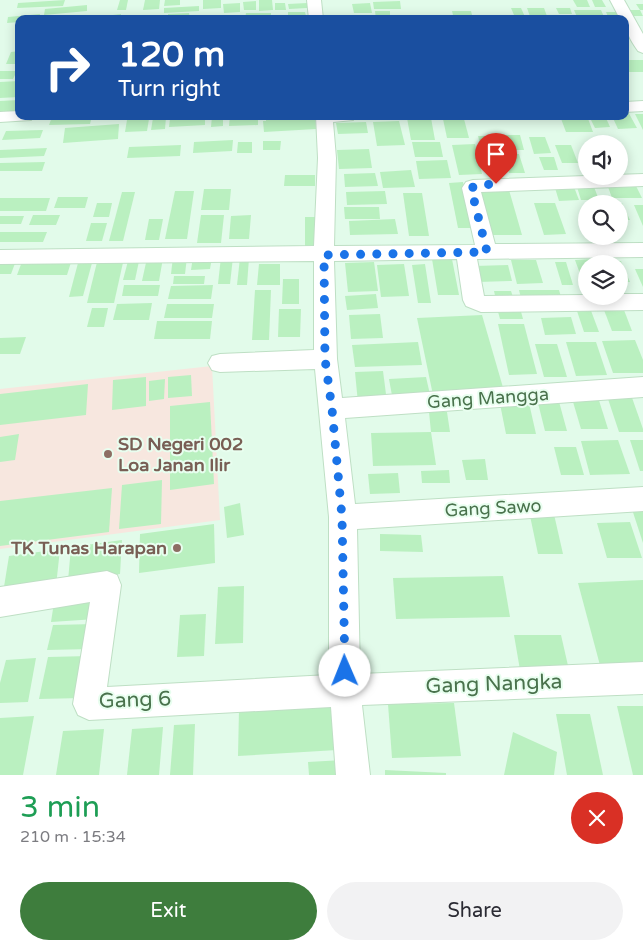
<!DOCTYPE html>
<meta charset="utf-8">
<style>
body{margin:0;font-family:"Varela Round",sans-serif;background:#f2f2f3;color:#2b2b33;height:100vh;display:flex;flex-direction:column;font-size:19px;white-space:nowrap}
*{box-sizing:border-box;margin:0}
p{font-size:16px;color:#7c7c81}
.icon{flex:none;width:28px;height:28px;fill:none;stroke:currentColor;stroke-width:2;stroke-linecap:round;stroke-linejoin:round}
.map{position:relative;height:775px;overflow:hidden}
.panel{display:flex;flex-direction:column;background:#fff;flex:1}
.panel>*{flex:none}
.hud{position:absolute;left:15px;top:15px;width:614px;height:105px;border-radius:10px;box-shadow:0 2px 12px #0003;background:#1a4fa0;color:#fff;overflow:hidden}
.fabs{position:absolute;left:578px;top:135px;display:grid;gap:10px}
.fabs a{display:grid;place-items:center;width:50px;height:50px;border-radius:50%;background:#fff;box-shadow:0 2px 12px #0003;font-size:25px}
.pin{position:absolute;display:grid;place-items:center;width:42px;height:42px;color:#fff;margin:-51px -21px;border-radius:50% 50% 50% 0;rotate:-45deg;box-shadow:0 0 5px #0007}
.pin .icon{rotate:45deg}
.me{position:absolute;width:55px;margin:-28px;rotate:359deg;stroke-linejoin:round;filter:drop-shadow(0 0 4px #0008)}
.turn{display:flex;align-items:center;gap:18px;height:105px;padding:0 20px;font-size:22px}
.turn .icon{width:65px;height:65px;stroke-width:2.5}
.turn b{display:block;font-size:35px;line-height:42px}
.round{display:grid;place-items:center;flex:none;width:52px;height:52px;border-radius:26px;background:#f2f2f3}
.summary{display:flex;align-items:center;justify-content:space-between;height:85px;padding:0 20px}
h1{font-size:30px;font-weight:600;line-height:38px;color:#1e9e55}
.cta{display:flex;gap:10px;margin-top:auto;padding:10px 20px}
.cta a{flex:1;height:58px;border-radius:30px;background:#3e7d3d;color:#fff;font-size:20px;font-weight:600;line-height:58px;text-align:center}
.cta a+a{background:#f2f2f3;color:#2b2b33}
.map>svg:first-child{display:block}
.education{fill:#f7e7df}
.building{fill:#baf0c0}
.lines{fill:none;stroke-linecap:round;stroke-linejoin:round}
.minor-casing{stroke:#bedfc4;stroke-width:2}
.minor{fill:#fff;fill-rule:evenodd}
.route{stroke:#1a73e8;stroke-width:9;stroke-dasharray:0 16.2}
.education-dot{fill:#8d6e63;stroke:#e8feef;stroke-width:2}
.labels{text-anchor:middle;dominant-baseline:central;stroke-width:4;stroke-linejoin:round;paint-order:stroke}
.street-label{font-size:18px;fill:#49724c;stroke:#e8feef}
.education-label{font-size:18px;font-weight:bold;fill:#785e54;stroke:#e8feef;text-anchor:start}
.near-street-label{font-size:21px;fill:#49724c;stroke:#e8feef}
</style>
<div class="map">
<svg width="643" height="775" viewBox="0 0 643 775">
<rect width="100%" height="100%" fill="#e2fbea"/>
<!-- education -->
<path class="education" d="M212,366L220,520L0,549V389Z"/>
<!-- building -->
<g class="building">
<path d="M65,0L63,6L17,8L18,3Z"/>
<path d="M120,0H128L126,10H117Z"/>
<path d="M145,0H160L159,9L143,10Z"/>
<path d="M165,0H180V5L164,6Z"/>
<path d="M203,0H221V8L203,9Z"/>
<path d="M259,0H272L273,10L259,11Z"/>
<path d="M573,0H587L590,7H577Z"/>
<path d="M592,0H602L606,7H595Z"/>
<path d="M256,1V10H244L243,2Z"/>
<path d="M400,1L401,9H374L373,2Z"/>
<path d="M240,3V12L224,13L223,4Z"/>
<path d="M275,3H285L286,10H275Z"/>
<path d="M307,3V8L289,9L288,4Z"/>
<path d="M370,3L372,13H354L352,4Z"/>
<path d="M636,4H643V10H640L643,16H631L629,10H640Z"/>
<path d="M87,5V11L44,15L45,9Z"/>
<path d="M199,6V11L164,13V8Z"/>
<path d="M511,8H521L526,19H498L497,15H514Z"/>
<path d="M527,8H544L548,19H531Z"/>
<path d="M556,8H570L572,14H559Z"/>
<path d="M574,10H601L605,19H578Z"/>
<path d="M375,11H390V19H376Z"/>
<path d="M452,11H471L473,19H454Z"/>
<path d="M288,12H305L306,16L288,17Z"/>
<path d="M606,12H618L621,19H609Z"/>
<path d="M189,13L190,19H168V14Z"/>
<path d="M246,13H271V19H245Z"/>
<path d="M40,14L39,19H19V22L7,23L8,17Z"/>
<path d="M121,14V17L89,19V18Z"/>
<path d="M557,15H573L575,19H558Z"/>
<path d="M19,51V64H6L11,52Z"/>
<rect x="625" y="60" width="18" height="12"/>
<path d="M0,71H17L13,79H0Z"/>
<path d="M19,81V97L0,98V82Z"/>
<path d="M19,100V112L0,113V101Z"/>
<path d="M625,110H627L637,128L618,129L612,116H625Z"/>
<path d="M635,114H643V130Z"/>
<path d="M92,116L90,124L49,125L52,117Z"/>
<path d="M212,116H223V126L211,127Z"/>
<path d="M230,116H258V125L229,126Z"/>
<path d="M266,116H309V119H315L316,129L264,132L263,121H266Z"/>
<path d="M560,116H587L593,132H566Z"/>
<path d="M166,117L165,129L151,130L153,118Z"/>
<path d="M205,118V125L169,127L170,119Z"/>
<path d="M407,118H431L435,140H411Z"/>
<path d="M590,118H606L610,127L595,128Z"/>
<path d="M149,119L147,131L125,132L127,120Z"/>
<path d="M443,119H464L469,138H447Z"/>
<path d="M399,121L405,145L377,146L373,122Z"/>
<path d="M366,122L368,133L338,134L336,123Z"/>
<path d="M119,124L118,139L63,143L65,128Z"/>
<path d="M43,130L40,138L2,140L6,131Z"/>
<path d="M499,135H520L524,150H503Z"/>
<path d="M478,136H495L505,171H487Z"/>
<path d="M529,137H545L551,153L534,154Z"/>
<path d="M233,140L232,151L193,153L194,142Z"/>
<path d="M263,141H281L280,150H263Z"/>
<path d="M238,142H252V153H237Z"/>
<path d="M412,142H440L443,157H415Z"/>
<path d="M475,144L482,174L459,175L452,145Z"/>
<path d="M181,145L180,156L127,158L129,147Z"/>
<path d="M555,145H571L578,163H562Z"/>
<path d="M47,148L44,156L0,158V150Z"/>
<path d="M369,149L372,168L339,169L337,150Z"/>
<path d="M504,154H519L525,173H509Z"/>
<path d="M539,157H554L558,170H544Z"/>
<path d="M447,160L451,178L419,179L416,161Z"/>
<path d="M45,162L42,171H0V163Z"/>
<path d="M411,170L415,187L383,188L380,172Z"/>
<path d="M375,173L378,186L345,187L344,174Z"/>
<path d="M285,175H315V186H284Z"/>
<path d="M463,182L473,228H458L449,183Z"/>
<path d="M607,184H635L642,198H612Z"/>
<path d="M574,187L579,200L559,201L555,188Z"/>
<path d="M577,187H594L599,200H581Z"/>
<path d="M204,189H231L229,210H201Z"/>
<path d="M476,190H509L522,235H487Z"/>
<path d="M175,191H194L187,239H165Z"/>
<path d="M385,191L387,204L347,205L346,192Z"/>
<path d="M122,192H135L123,241H109Z"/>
<path d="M403,193H422L429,236H409Z"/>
<path d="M58,197H88L85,208H54Z"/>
<path d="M0,198H50L46,211H0Z"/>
<path d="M97,203H112L109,217H93Z"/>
<path d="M534,203H555L566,234L544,235Z"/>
<path d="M622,203L630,220H619V203Z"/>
<path d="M634,205H643V226Z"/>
<path d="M344,207H379L380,219H345Z"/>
<path d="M33,215H60L56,225H29Z"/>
<path d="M201,215H224L221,243H197Z"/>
<path d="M251,215L249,239H229L231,216Z"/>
<path d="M0,216H24L21,224H0Z"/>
<rect x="305" y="217" width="10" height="31"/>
<path d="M149,219H163L159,240H145Z"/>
<path d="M395,219L398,234L350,235L349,221Z"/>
<path d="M91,223H107L102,241H86Z"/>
<path d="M0,232H47L43,242H0Z"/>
<path d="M173,257H187L185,274H171Z"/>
<path d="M193,257H212L210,269L191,270Z"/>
<path d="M221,257H233L230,284H218Z"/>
<path d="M0,258H17L11,274H0Z"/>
<path d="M98,258H124L114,303H87Z"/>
<path d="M147,258H163L159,281H142Z"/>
<path d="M240,258H249L247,285H237Z"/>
<path d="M23,259H72L67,275H17Z"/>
<path d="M432,259H452L459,295H438Z"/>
<path d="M591,259L593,264H586V282H583L575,260Z"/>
<path d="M511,260H536L543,283L517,284Z"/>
<path d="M128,261H139L135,280H123Z"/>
<path d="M602,261H621L630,282H619V264H603Z"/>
<path d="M374,262L378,291L348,292L345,263Z"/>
<path d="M555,262H566L573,285H562Z"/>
<path d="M78,263H92L83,296L69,297Z"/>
<path d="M259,264H280V285H257Z"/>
<path d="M404,264L409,296L381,297L377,265Z"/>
<path d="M425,264L431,303H418L412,265Z"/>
<path d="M508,265L512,281L478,282L474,266Z"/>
<path d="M635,269H643V287Z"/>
<path d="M174,276H205L204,284H173Z"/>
<path d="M283,279H299V304H282Z"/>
<path d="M124,285H160L158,296H122Z"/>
<path d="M213,285L211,299H168L171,286Z"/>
<path d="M255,290H271L269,340H252Z"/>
<path d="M519,290H559L561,297L521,298Z"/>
<path d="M494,291H511L514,300H496Z"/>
<path d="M376,294L378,308L347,310L345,296Z"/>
<path d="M152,303L149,320H113L117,304Z"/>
<path d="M167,304H214L212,318H164Z"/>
<path d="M92,308H108L104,327H87Z"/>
<path d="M497,308H520L523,319H500Z"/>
<path d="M576,308H590L599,332H584Z"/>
<path d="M279,309H301L300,337H278Z"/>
<path d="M604,310H624L632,331H612Z"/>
<path d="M380,314L383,338L351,339L349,315Z"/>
<path d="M482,315L504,391L433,395L417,318Z"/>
<path d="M571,317L576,334L545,335L541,318Z"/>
<path d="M157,321H212L210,339H154Z"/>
<path d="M498,324H524L537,374L509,375Z"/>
<path d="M26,337L20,354H0V338Z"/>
<path d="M635,340L643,360V373H613L602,341Z"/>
<path d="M418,342L422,365L355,367L352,345Z"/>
<path d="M566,342H596L607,375L576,376Z"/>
<path d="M535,344H557L567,377H544Z"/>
<path d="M383,371L387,402L358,403L355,372Z"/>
<path d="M191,375L192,396L168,398V377Z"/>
<path d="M146,377V406L112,410L113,380Z"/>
<path d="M426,377L431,399L393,401L389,379Z"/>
<path d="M165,379L164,399L149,401V381Z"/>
<path d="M88,384L86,415L0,425V394Z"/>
<path d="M630,392L643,429V432H619L606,393Z"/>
<path d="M597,394L608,429H581L571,395Z"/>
<path d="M558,398L567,431H545L537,399Z"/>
<path d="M210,402L214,484L170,490V406Z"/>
<path d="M529,403L536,434H506L500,404Z"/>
<path d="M429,412H447L450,432H431L436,465L373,466L371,433L431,432Z"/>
<path d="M19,434L15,460L0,462V437Z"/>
<path d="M618,440L630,474L590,475L581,441Z"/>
<path d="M630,440H643V471H640Z"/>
<path d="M554,447H576L584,475H561Z"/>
<path d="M485,459L488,480H466L462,460Z"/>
<path d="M449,470L450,483H422L421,471Z"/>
<path d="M398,473L400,493L370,494L368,474Z"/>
<path d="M162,480L161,524L119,529L122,485Z"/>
<path d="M112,488L109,532L0,546V501Z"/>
<path d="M629,500H643V543Z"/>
<path d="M240,503L244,535L227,538L224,507Z"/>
<path d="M553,510L563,554H538L529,511Z"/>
<path d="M630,522L642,558H607L597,523Z"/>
<path d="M214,524L215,563L139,573L140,534Z"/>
<path d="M380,534L421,535L423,552L380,551Z"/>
<path d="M122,540L120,574L68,581L71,547Z"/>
<path d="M60,549L56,586L3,593L9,556Z"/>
<path d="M503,576L510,617L396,619L393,578Z"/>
<path d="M643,580V666L601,669L578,583Z"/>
<path d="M244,586L243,643L215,644L218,587Z"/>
<path d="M99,594L96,619L51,622L55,596Z"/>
<path d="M206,614L204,656L177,657L180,615Z"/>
<path d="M95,624L91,649L47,650L53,625Z"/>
<path d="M514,635H561L569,670H520Z"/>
<path d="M89,656L82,698L39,699L48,657Z"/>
<path d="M36,658L28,702L0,703V683L6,660Z"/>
<path d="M454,703L461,756L392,758L388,704Z"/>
<path d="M335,705L337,750L238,756L239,710Z"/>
<path d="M617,706H643V775H633Z"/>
<path d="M556,714H590L603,775H567Z"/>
<path d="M34,716L23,775H0V718Z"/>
<path d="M195,724L193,775H170L174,725Z"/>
<path d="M163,727L159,775H127L132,729Z"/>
<path d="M104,729L99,775H56L63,731Z"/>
<path d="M513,732L557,752L554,775H504Z"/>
<path d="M343,760L344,775H309L308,762Z"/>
<path d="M385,770L446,773V775H385Z"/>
</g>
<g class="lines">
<defs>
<g id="minor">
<path d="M307,0H321L323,19H309Z"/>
<path d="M610,0H624L643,34V53L638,51C631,41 625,31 625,19H620Z"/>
<path d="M643,101V111L625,112V102Z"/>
<path d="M19,111V116H33L31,120L0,122V112Z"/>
<path d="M316,116H355L353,120L333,122L336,158L334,246L475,245L462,188L466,182L473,180L643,174V186L481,192L495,244L643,243V257L477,259L484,296L586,295V296H619V294H643V310L481,312L466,306L463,300L457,259L334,261L337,359L342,398L643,377V397L345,418L355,504L643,487V511L357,529L360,674L643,662V694L362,705L370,775H336L331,707L89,720L78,715L73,704L90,602L0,617V587L107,571L117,575L121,585L107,687L329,675V517L315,369L220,372L212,370L208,363L212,356L220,354L314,350V261L0,264V250L314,246L318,158Z"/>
</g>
</defs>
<!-- minor casing -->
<use href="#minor" class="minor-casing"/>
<!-- minor -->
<use href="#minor" class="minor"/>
</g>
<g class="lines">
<!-- route -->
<path class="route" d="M345,671L342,517L332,409L325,359L324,255L487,252L471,188L478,185L496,184"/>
</g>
<!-- markers -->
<g class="education-dot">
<circle cx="108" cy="454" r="5"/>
<circle cx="177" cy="548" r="5"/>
</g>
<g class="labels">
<!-- street labels -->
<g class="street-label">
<text transform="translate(488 398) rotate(-4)">Gang Mangga</text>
<text transform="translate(493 508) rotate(-3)">Gang Sawo</text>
</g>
<!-- education labels -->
<g class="education-label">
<text x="118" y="444">SD Negeri 002<tspan x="118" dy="21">Loa Janan Ilir</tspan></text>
<text x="167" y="548" text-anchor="end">TK Tunas Harapan</text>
</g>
<!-- near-street labels -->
<g class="near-street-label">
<text transform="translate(494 684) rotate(-2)">Gang Nangka</text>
<text transform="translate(135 700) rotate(-2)">Gang 6</text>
</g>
</g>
</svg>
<div class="fabs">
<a><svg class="icon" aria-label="sound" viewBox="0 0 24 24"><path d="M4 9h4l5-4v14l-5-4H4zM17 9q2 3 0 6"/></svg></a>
<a><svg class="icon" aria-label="search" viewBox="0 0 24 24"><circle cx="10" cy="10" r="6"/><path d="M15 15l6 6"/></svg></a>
<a><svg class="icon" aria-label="layers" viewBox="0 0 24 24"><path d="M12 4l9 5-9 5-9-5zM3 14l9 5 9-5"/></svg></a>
</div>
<div class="pin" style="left:496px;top:184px;background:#d93025"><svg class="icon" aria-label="arrive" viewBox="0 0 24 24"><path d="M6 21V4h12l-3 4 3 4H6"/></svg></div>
<svg class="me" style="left:345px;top:671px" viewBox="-20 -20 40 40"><circle r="19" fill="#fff"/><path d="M0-13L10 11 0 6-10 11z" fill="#1a73e8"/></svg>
<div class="hud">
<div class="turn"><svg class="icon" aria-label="right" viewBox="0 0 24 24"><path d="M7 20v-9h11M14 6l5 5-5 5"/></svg><div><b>120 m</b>Turn right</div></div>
</div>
</div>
<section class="panel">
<div class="summary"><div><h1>3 min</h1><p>210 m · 15:34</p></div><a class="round" style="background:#d93025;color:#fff"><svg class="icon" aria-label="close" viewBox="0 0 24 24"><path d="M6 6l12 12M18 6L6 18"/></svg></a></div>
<div class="cta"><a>Exit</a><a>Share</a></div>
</section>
